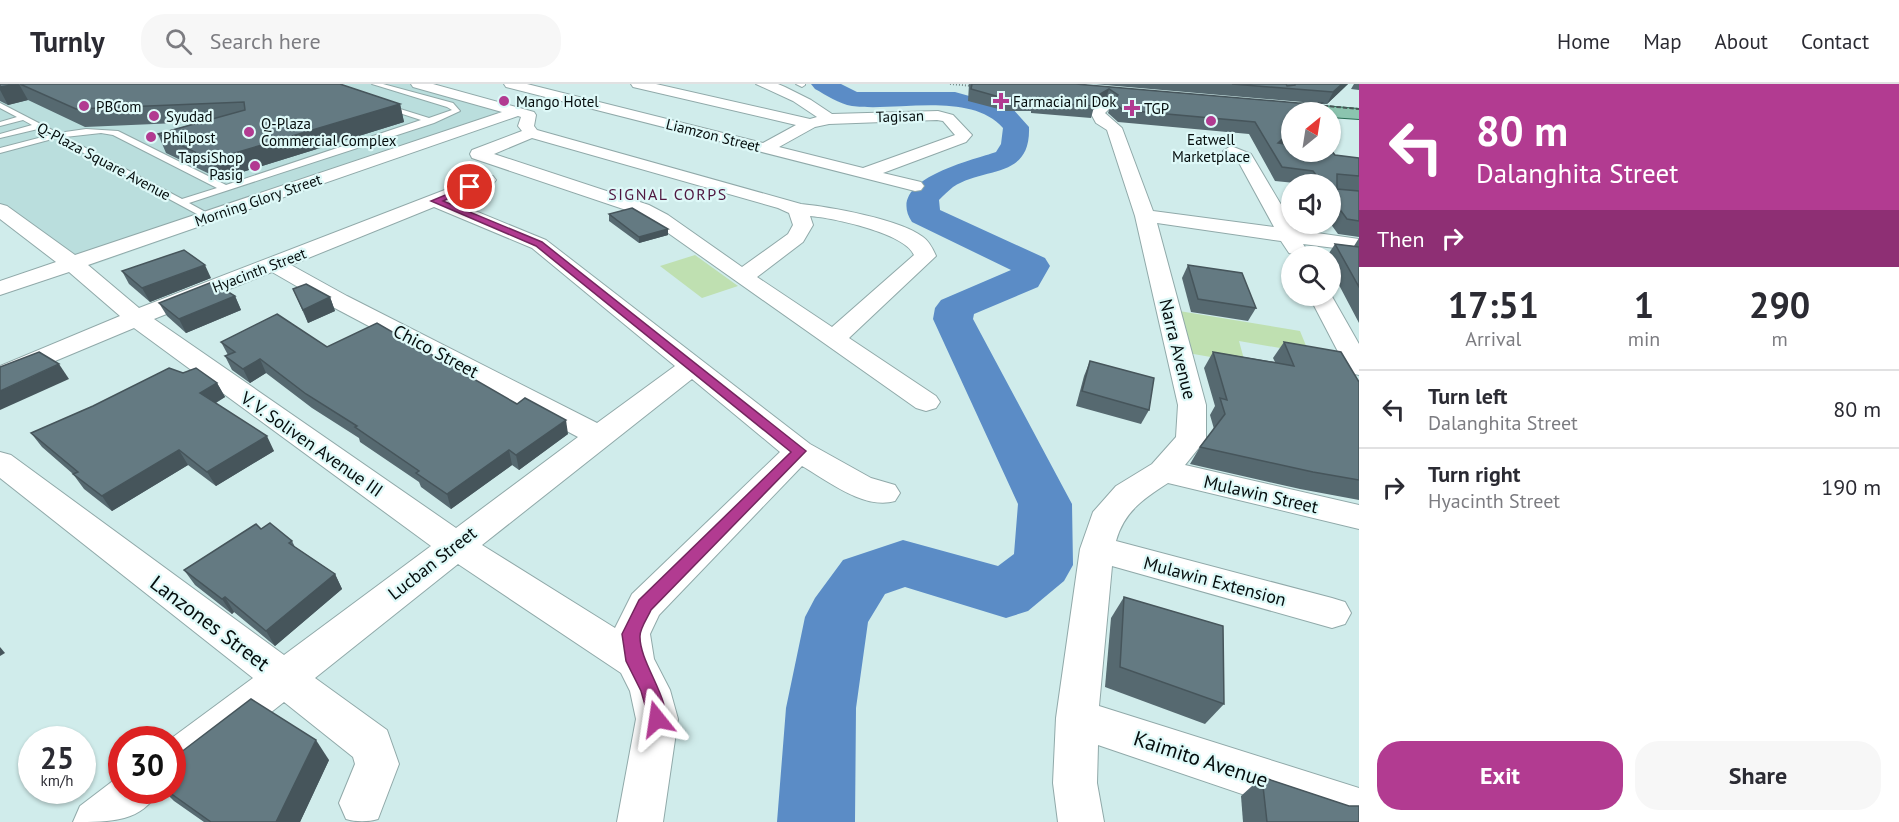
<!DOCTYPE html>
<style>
body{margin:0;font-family:"PT Sans",sans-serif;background:#f7f7f7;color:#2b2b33;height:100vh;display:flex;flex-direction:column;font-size:22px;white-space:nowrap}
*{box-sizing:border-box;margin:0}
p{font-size:20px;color:#7c7c81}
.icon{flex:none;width:33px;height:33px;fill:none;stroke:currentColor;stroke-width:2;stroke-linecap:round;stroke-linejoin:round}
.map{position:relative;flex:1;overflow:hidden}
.details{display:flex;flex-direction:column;background:#fff;width:540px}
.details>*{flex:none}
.top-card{background:#b23b91;color:#fff;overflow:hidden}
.needle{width:39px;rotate:30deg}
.fabs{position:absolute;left:1281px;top:18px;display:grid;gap:12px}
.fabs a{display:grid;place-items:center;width:60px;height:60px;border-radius:50%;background:#fff;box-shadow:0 2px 4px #0004;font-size:30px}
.speed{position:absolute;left:18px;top:642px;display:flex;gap:12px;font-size:30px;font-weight:700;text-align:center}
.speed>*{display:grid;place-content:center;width:78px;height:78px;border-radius:50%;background:#fff;box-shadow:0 2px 4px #0004;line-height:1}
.speed small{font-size:15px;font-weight:400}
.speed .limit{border:9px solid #d22;background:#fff;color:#111}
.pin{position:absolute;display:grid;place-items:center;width:51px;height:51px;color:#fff;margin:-26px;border:3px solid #fff;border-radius:50%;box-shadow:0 2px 6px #0007}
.me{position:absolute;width:66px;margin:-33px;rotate:345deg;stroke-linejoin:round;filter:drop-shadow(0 0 4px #0008)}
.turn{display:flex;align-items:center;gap:21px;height:126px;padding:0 18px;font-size:27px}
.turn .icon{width:78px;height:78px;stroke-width:2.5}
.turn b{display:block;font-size:42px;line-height:51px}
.then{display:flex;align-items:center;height:57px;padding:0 18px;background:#0003;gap:12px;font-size:22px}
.eta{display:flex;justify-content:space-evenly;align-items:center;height:102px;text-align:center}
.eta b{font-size:36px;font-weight:700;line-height:42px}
.button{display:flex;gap:12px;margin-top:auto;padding:12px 18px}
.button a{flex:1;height:69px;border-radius:24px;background:#b23b91;color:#fff;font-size:24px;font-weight:700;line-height:69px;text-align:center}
.button a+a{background:#f7f7f7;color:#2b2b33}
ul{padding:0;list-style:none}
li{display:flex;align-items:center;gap:18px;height:78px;padding:0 18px;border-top:2px solid #e1e1e2}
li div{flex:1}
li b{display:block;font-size:22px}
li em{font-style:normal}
header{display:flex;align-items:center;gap:36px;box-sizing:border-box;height:84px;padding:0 30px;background:#fff;border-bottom:2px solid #e1e1e2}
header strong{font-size:28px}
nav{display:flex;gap:33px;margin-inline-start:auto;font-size:21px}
.search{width:420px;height:54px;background:#f7f7f7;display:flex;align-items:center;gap:15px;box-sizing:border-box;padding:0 21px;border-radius:24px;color:#7c7c81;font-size:22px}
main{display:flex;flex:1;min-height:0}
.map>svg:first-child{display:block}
.built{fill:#badedd}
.green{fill:#bfe0b1}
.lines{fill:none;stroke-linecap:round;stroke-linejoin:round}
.river{fill:#5b8cc6;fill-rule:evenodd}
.lane-casing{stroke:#90a9a9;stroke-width:2}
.street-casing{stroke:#90a9a9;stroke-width:2}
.primary-casing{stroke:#296b54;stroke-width:2}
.path{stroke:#768989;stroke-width:2;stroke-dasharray:1 2;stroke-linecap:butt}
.lane{fill:#fff;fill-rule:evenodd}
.street{fill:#fff;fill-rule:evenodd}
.primary{fill:#8bc4af;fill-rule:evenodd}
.rail{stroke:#485656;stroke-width:2;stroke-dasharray:4.5 2;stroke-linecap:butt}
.wall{fill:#566970}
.shaded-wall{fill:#46555b}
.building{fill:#647a82;stroke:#46555b;stroke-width:1.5}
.route{fill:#b23b91;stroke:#74265e;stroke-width:1.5}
.poi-dot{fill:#b23b91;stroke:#def9f8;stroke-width:2}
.labels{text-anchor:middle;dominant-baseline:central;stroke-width:4.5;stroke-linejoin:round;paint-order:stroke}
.far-poi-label{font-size:15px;fill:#050d0d;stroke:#def9f8;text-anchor:start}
.far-street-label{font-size:15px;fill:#050d0d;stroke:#def9f8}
.far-neighbourhood-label{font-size:16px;letter-spacing:1.5px;fill:#4f163f;stroke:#def9f8}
.street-label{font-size:18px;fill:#050d0d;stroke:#def9f8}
.near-street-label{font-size:21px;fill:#050d0d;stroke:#def9f8}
</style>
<header>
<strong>Turnly</strong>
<div class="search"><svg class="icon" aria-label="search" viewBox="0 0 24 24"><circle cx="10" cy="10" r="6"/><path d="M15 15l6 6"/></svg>Search here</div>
<nav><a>Home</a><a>Map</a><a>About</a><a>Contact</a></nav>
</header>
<main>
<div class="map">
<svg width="1359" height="738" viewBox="0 0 1359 738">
<rect width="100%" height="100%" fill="#d0eceb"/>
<!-- built -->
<path class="built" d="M0,0H427L529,28L87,183L0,121Z"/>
<!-- green -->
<g class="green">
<path d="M695,171L738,202L702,214L660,182Z"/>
<path d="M1173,226L1300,247L1309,269L1239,257L1245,279L1182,268Z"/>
</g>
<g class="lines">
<!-- river -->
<path class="river" d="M811,0H841L857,8H955L1012,24L1029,43C1031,96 984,82 953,103C948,107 943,112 939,116L940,126L1045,174L1050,182L1038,203L974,230L973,235L1072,420L1073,481L1064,497L1028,527L1006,534L905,503L885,510L868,538L856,624L855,738H777L786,624L805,533L815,514L843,476L903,456L998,482L1014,470L1018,420L933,235L935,224L941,216L1011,186L912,138C884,96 970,77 996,68L1001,60L1003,44C970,7 897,28 852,22C839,20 826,11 815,5Z"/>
<defs>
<g id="lane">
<path d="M372,0H383L453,19L460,27L434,39L189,119L211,131L213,133L208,136L56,54L0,69V64L50,51L38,45L0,54V50L32,41L23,36L0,42V38L17,33L0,24V19L58,49L86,45L118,47L226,101L421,36L381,23V19L429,34L452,26L447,23ZM101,49L113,51L217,104L182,115L65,53Z"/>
<path d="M796,0H805V1L802,3Z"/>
</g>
<g id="street">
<path d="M411,0H433L534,28L536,31L534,42L537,46L801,120C830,123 900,135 923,153C929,157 933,165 936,172L849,254L936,312L940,318L936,324L926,327L916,324L654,139L635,129L472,74L470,70L472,66L522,47L518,42L521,33L518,32L88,181L139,224L481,92H493L496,96L493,100L451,117L546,156L810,360L871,394L895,401L900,409L895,417C864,426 828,397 802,382L659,531L650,550L654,575L670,606L678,635L663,738H617L636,635L630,607L621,589L458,480L315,594L387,646L399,680L378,735C368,738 356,738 346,735L339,719L355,680L353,673L284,618L187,695L172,701V656H169L253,594L0,394V368L11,371L284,571L431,462L134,244L0,300V282L120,232L69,188L0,211V197L56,178L0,135V120L7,122L75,171L502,28L413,3ZM532,54L778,124L789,129L793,141L788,150L742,183L668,131L649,121L494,70ZM434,123L532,164L675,282L597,339L347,212L291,181ZM810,132C833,134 905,149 914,171L832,243L757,193L803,158L813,141ZM272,188L331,222L578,353L456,444L154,235ZM692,295L780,368L632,510L615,544L482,461Z"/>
<path d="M504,0H527L763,59L796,41L633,3L631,0H656L810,35L817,33L793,17L756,0H778L785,3L811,16L832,30L938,27L953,31L972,51L966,58L883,89L921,98L924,102L921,106L915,107L506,3ZM937,36L943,37L955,51L863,84L779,63L815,43L829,40Z"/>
<path d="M1104,19L1111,23L1105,29L1122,44L1153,127L1274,143L1238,77L1223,67L1231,62L1251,70L1296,146L1359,155V167L1303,160L1306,165L1303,169L1296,171L1289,169L1281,157L1157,139L1206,321V355L1185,381L1359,421V445L1168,399C1143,415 1124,428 1116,457L1332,514L1345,518L1351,529L1345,540L1332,544L1112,482L1099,622L1359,704V738H1324L1098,661L1097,699L1104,738H1058L1053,699L1056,634L1080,465L1093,428L1116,402L1152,380L1176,353L1178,321L1135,132L1107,46L1096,39L1090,28Z"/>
<path d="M1330,209L1359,260V291L1350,289L1346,283L1309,212H1330Z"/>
<path d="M122,690V706H159C142,738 112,738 73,738L80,722Z"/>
</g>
<path id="primary" d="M1274,18L1359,25V35L1330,33V28L1292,29L1268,26L1266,23L1268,20Z"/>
</defs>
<!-- lane casing -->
<use href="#lane" class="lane-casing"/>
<!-- street casing -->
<use href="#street" class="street-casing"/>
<!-- primary casing -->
<use href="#primary" class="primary-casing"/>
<!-- path -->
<path class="path" d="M950,0L973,2"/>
<!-- lane -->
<use href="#lane" class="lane"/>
<!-- street -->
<use href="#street" class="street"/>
<!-- primary -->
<use href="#primary" class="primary"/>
<!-- rail -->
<path class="rail" d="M1304,20L1359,25"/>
</g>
<!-- wall -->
<g class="wall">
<path d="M0,0H340L400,20L404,38L220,95L166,69L158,50L200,38L85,43L28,16L8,21L0,17Z"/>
<path d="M969,0H1076L1298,19H1314L1093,0H1348L1327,20H1321L1316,28H1292V53L1284,60L1335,71L1359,74V153L1338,150L1330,139V100H1305L1275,97L1249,50L1118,38L1108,29L1111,21L1105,17L1094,23L1091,34L1031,29V27H1006L968,17Z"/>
<path d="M1354,0H1359V6L1351,5Z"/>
<path d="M609,130L668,145V151L639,159L609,137Z"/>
<path d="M1359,154V239L1330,184V172H1327L1335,160L1354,162Z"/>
<path d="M1188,181L1256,224L1248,237L1191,228L1182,194Z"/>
<path d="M122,187L211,194L150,218L129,200Z"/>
<path d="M293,205L330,213L335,227L308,239Z"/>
<path d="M235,212L241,226L186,249L167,232L159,219Z"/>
<path d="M221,258L327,263L568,350L519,386L512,381L451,425L421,403L419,398L360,358L359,354L312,324L266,289L250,299L232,286L225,272L228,271Z"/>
<path d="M1284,258L1359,298V416L1300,405L1190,380L1200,363L1214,345L1210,331L1215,322L1204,284L1213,268L1275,278L1273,274Z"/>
<path d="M1090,277L1149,326L1141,340L1076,322L1084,292Z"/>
<path d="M217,299L225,313L216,319L274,367L216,402L188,381L112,427L84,405L73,390L42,363L31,349L93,322Z"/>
<path d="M261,445L292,457L295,463L335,490L342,505L275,562L234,528L232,530L195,501L184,486Z"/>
<path d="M1124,513L1224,620L1205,640L1105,603L1111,534Z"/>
<path d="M329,676L300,738H204L174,717L163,706H172Z"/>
<path d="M1262,693L1349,722L1359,738H1243L1241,712Z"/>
</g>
<!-- shaded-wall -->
<g class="shaded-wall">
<path d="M17,0H19L28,16L8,21L0,6V3Z"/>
<path d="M1342,0H1348L1327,20L1333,8Z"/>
<path d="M1109,5L1105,17L1094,23L1093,14Z"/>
<path d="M1322,19L1316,28H1311Z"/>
<path d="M400,20L404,38L220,95L211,76Z"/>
<path d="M1292,46V53L1274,69L1278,59Z"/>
<path d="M668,145V151L639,159V153Z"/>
<path d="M205,181L211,194L150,218L142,204Z"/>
<path d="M235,212L241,226L186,249L179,235Z"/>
<path d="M330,213L335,227L308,239L303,226Z"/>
<path d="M260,275L266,289L250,299L243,285Z"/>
<path d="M59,280L69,295L0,326V307Z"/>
<path d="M217,299L225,313L208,323L200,309Z"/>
<path d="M566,336L568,350L519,386L516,371Z"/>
<path d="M267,352L274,367L216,402L207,388Z"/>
<path d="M179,366L188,381L112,427L102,412Z"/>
<path d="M509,366L512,381L451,425L447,410Z"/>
<path d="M335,490L342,505L275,562L266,547Z"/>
<path d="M225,513L234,528L232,530L222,515Z"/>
<path d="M0,563L5,569L0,572Z"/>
<path d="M316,656L329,676L300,738H276Z"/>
</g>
<!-- building -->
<g class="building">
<path d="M0,0H17L0,3Z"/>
<path d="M20,0H340L400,20L211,76L158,50L245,26L244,18L76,25Z"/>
<path d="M972,0H1076L1298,19H1322L1311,28H1292V46L1278,59L1292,61V68H1330V65L1335,71L1359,74V92L1337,90V105L1359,107V137L1347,135L1330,112V100H1323L1313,87L1282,83L1255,38L1123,26L1113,17L1118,11L1109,5L1093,14L1095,22L1035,18V15L1010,16L971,5Z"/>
<path d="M1232,0H1286L1287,2L1295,1V0H1342L1333,8Z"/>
<path d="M632,124L668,145L639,153L609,130Z"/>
<path d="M1335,160L1359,163V203Z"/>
<path d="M184,166L205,181L142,204L122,187Z"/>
<path d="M1188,181L1242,189L1256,224L1198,215Z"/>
<path d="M212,198L235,212L179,235L159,219Z"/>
<path d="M306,200L330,213L303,226L293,205Z"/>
<path d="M277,230L327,263L377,239L517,320L525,314L566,336L516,371L509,366L447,410L416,389L419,387L355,343L357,342L306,310L260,275L243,285L225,272L235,268L221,258Z"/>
<path d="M1284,258L1341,268L1359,298V396L1313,388L1200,363L1225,330L1220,314L1227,316L1213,268L1294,282Z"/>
<path d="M39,268L59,280L0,307V283Z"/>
<path d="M1090,277L1154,294L1149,326L1082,307Z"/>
<path d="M169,284L183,289L196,284L217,299L200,309L267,352L207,388L179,366L102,412L73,390L78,388L31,349L93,322Z"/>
<path d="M270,439L292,457L289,459L335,490L266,547L225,513L222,515L184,486L256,440L261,445Z"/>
<path d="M1124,513L1223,542L1224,620L1120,583Z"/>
<path d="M251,615L316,656L276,738H211L166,706H172V683L175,681L172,677V675Z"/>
<path d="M1262,693L1349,722H1359V738H1267Z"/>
</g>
<!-- route -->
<path class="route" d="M467,102L474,103L443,117L542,158L806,367L651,526C648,533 640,544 640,552C639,579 674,619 664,642L657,644L651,642L641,607L626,577L622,550L639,516L791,368L536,162L431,117Z"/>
<!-- markers -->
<g class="poi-dot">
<circle cx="504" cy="17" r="6"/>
<path d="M998 8h6v6h6v6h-6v6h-6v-6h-6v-6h6z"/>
<circle cx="84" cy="22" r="6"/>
<path d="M1129 15h6v6h6v6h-6v6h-6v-6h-6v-6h6z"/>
<circle cx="154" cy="32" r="6"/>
<circle cx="1211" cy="37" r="6"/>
<circle cx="249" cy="48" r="6"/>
<circle cx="151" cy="53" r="6"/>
<circle cx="255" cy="82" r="6"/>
</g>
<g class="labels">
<!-- far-poi labels -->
<g class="far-poi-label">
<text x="516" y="17">Mango Hotel</text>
<text x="1013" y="17">Farmacia ni Dok</text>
<text x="96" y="22">PBCom</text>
<text x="1144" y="24">TGP</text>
<text x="166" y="32">Syudad</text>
<text x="261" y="39">Q-Plaza<tspan x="261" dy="17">Commercial Complex</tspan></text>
<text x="163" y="53">Philpost</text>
<text x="1211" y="55" text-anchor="middle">Eatwell<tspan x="1211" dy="17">Marketplace</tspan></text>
<text x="243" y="73" text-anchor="end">TapsiShop<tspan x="243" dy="17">Pasig</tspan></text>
</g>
<!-- far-street labels -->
<g class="far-street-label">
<text transform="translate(900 32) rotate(-2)">Tagisan</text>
<text transform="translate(713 51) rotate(14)">Liamzon Street</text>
<text transform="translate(104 77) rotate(28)">Q-Plaza Square Avenue</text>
<text transform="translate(258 116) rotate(-19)">Morning Glory Street</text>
<text transform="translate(259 186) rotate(-21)">Hyacinth Street</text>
</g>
<!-- far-neighbourhood labels -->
<g class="far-neighbourhood-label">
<text x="668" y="110">SIGNAL CORPS</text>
</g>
<!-- street labels -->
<g class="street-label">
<text transform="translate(1178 265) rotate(76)">Narra Avenue</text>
<text transform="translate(436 267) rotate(28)">Chico Street</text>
<text transform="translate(312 360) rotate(35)">V. V. Soliven Avenue III</text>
<text transform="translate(1261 410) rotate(13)">Mulawin Street</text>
<text transform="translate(432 479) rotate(-38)">Lucban Street</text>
<text transform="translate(1215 497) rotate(15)">Mulawin Extension</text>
</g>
<!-- near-street labels -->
<g class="near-street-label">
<text transform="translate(210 539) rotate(37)">Lanzones Street</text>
<text transform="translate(1201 675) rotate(18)">Kaimito Avenue</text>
</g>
</g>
</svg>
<div class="fabs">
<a><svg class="needle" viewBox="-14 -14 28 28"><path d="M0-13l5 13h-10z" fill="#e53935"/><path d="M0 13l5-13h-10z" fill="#7c7c81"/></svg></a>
<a><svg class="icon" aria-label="sound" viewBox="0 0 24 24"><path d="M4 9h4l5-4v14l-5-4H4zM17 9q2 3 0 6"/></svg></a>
<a><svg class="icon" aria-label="search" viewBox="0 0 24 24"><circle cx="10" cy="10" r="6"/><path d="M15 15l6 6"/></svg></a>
</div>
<div class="speed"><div>25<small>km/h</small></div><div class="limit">30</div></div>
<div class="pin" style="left:470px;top:103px;background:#d93025"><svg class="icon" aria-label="arrive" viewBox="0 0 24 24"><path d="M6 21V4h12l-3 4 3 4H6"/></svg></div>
<svg class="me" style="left:657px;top:635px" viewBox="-20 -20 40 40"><path d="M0-17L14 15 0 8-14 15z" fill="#b23b91" stroke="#fff" stroke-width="4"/></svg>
</div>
<section class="details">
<div class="top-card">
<div class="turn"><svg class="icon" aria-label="left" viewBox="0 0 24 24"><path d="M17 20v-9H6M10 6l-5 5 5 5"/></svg><div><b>80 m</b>Dalanghita Street</div></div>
<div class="then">Then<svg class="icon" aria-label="right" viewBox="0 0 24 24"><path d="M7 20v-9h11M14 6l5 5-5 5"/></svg></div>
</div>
<div class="eta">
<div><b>17:51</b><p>Arrival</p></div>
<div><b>1</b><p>min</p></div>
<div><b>290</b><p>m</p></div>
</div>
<ul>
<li><svg class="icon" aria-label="left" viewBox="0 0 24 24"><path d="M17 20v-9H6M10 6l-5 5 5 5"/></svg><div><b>Turn left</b><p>Dalanghita Street</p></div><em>80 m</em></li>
<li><svg class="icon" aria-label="right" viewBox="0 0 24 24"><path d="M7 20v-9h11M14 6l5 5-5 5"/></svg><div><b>Turn right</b><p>Hyacinth Street</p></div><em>190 m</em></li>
</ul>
<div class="button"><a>Exit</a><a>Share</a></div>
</section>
</main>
